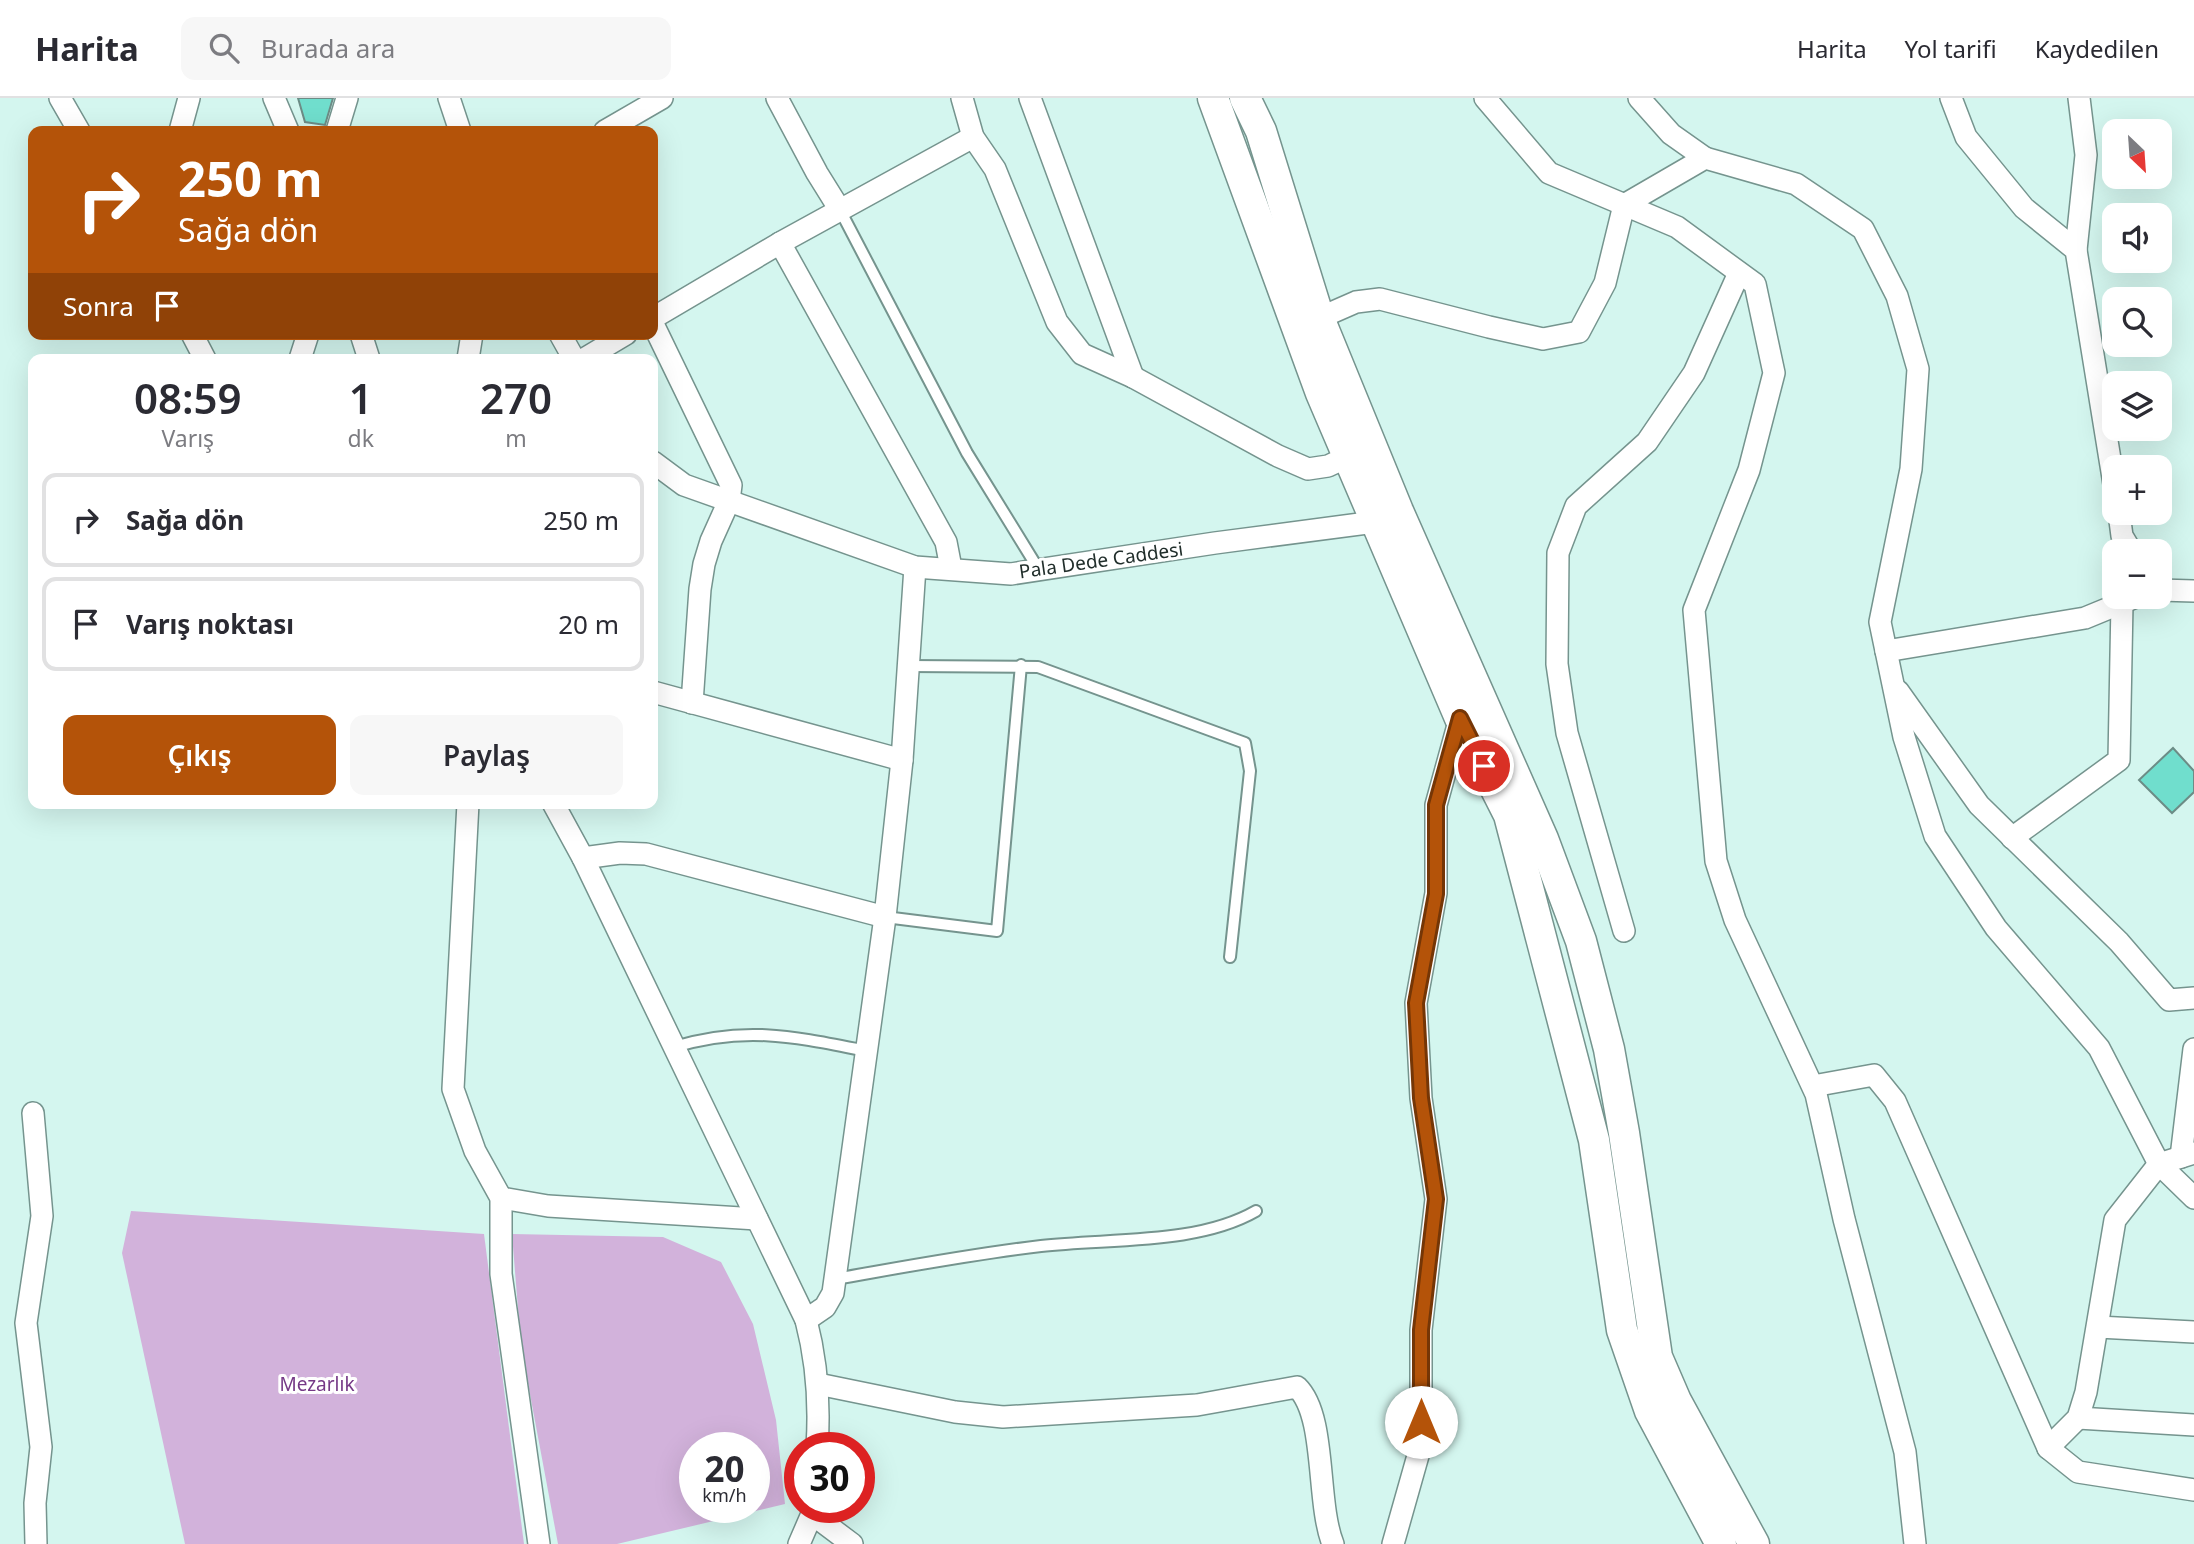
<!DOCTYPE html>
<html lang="tr">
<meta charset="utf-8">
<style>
body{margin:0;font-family:"Noto Sans",sans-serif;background:#f7f7f7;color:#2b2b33;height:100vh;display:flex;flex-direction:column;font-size:26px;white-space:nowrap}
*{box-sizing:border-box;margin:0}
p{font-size:23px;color:#7c7c81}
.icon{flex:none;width:38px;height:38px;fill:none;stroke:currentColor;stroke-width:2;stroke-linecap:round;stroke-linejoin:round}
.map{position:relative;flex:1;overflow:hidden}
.details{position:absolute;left:28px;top:256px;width:630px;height:455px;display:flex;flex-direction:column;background:#fff;border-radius:14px;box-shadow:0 7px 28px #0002}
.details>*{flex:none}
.banner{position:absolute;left:28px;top:28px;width:630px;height:214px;border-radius:14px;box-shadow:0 7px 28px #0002;background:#b45309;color:#fff;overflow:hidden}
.needle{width:46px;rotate:155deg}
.tools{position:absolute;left:2102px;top:21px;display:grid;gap:14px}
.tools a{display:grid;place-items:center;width:70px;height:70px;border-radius:14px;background:#fff;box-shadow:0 7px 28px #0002;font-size:35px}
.speed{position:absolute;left:679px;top:1334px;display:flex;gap:14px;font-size:35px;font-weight:700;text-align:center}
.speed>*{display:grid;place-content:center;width:91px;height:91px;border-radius:50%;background:#fff;box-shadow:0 7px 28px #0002;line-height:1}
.speed small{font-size:18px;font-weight:400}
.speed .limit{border:10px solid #d22;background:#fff;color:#111}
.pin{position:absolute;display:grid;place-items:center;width:60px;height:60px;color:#fff;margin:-30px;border:4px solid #fff;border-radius:50%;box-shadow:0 2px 7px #0007}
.me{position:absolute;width:77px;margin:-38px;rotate:0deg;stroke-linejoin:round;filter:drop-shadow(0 0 5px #0008)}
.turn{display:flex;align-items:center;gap:24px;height:147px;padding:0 35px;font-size:32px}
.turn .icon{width:91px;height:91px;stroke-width:2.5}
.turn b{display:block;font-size:49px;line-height:60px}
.then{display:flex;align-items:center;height:66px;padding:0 35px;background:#0003;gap:14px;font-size:26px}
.eta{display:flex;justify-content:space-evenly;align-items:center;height:119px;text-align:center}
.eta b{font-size:42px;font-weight:600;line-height:49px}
.action{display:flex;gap:14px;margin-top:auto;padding:14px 35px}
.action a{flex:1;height:80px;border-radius:14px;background:#b45309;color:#fff;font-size:28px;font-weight:600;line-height:80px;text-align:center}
.action a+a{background:#f7f7f7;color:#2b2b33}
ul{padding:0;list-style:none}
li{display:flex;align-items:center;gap:21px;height:94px;margin:0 14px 10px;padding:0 21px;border:4px solid #e1e1e2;border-radius:14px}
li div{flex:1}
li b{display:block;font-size:26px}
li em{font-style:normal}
header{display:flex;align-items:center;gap:42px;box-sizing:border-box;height:98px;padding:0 35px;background:#fff;border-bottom:2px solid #e1e1e2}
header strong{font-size:33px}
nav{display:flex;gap:38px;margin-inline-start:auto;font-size:24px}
.search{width:490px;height:63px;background:#f7f7f7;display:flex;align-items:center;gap:18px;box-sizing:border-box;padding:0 24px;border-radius:14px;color:#7c7c81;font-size:26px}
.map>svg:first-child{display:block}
.green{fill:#d2b2db;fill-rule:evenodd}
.building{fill:#70decd;stroke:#6c8c86;stroke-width:2}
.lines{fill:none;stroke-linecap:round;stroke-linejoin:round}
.lane-casing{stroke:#75948e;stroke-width:14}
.street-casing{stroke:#75948e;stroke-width:24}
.secondary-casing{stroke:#75948e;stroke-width:33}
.lane{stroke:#fff;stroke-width:10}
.street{stroke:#fff;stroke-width:21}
.secondary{stroke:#fff;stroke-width:30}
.route-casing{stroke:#753606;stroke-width:18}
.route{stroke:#b45309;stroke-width:12}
.labels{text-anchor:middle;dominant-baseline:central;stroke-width:6;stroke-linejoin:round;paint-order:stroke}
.street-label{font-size:19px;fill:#212e2b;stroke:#fff}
.park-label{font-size:19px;fill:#753986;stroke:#fff}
</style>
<header>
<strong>Harita</strong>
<div class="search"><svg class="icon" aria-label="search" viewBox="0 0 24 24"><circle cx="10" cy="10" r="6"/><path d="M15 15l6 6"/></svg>Burada ara</div>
<nav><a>Harita</a><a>Yol tarifi</a><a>Kaydedilen</a></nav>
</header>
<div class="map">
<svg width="2194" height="1446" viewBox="0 0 2194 1446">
<rect width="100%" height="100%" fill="#d4f6ef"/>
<!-- green -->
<g class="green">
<path d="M131,1113L484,1136L524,1446H185L122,1155Z"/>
<path d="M512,1136L663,1139L721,1164L753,1226L776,1322L785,1406L617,1446H558L521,1248ZM695,1349H754V1409H695Z"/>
</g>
<!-- building -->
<g class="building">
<path d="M298,0H333L325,27L305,24Z"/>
<path d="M2173,650L2194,673V694L2172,715L2139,682Z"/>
</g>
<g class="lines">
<defs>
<g id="lane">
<path d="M840,112L967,355L1039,472"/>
<path d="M908,568L1038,569L1245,645L1250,673L1230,859"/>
<path d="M885,819L997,833L1021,567"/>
<path d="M674,949C746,927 796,939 867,953"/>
<path d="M835,1181C904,1169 972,1156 1041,1148C1109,1140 1197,1147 1256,1113"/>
</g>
<g id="street">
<path d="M60,0L79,33"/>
<path d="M274,0L288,33"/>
<path d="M449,0L460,33"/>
<path d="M777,0L817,75L840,112"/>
<path d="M962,0L973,39L995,71L1057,224L1082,256L1133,279L1278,358L1308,371L1328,368L1360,353"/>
<path d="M1030,0L1133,279"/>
<path d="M1485,0L1549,75L1677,129L1755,186L1774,275L1749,372L1694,512L1716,763L1735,822L1816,996L1844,1121L1905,1354L1915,1446"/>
<path d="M1639,0L1671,36L1705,60"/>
<path d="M1951,0L1966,39L2024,110L2076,152L2114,386"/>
<path d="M180,33L189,0"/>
<path d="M337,33L347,0"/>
<path d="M605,33L662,0"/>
<path d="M780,145L946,444L951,470"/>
<path d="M2076,152L2086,57L2079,0"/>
<path d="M653,220L780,145L973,39"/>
<path d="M1308,225L1356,204L1380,201L1489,229L1543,241L1579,234L1605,185L1624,107L1705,60L1796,86L1863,131L1897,198L1918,271L1911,371L1880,524L1904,639L1935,738L1996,830L2099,950L2159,1066L2194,1100"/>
<path d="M653,226L731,387L729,403L711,443L704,466L700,491L692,605"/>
<path d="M192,236L205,261"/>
<path d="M361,236L369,261"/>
<path d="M560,236L574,261"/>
<path d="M300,261L308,236"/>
<path d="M468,261L472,236"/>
<path d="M584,261L626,236"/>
<path d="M653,364L684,387L915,469L1011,476L1215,445L1375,424L1387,419"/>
<path d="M2119,415L2122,438L2131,453"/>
<path d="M2160,492L2194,493"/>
<path d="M1886,553L2085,520L2136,499"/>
<path d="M1898,593L1979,707L2119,844L2169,902L2194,900"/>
<path d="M653,594L902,662"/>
<path d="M468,705L453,991L475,1053L501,1100V1176L539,1446"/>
<path d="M553,705L583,760L806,1222C817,1264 820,1305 817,1349"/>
<path d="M2012,740L2119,662L2122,505"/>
<path d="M583,760L620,755L646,756L885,819"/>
<path d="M1624,833L1567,635L1557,566L1558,455L1576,408L1647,344L1694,275L1739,175"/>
<path d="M1813,988L1874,977L1895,1003L2048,1350L2078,1374L2194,1392"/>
<path d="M33,1015L42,1118L26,1225L41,1349L35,1405L36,1446"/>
<path d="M2181,1059L2194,951"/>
<path d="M501,1100L548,1108L757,1121"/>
<path d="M806,1222L825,1209L833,1195L885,819L902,662L915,469"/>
<path d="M2098,1229L2194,1234"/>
<path d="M818,1286L955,1314L1003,1319L1197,1307L1297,1289C1327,1318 1316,1404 1333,1446"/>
<path d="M2078,1320L2194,1327"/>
<path d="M2048,1350L2078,1320L2086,1294L2115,1122L2159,1066L2194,1055"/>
<path d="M799,1446L812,1416L852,1446"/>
<path d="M1393,1446L1421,1347V1232L1436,1101L1421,1000L1416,905L1436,795V707L1460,620"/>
</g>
<g id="secondary">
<path d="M1213,0L1321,295L1460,620L1509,717L1594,1042L1622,1232L1650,1313L1721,1446"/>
<path d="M1245,0L1261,33L1319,220L1398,413L1543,741L1581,843L1609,951L1624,1035L1657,1259L1676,1303L1754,1446"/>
</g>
</defs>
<!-- lane casing -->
<use href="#lane" class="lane-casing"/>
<!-- street casing -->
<use href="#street" class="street-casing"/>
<!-- secondary casing -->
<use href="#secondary" class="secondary-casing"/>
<!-- lane -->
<use href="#lane" class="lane"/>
<!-- street -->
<use href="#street" class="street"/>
<!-- secondary -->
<use href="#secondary" class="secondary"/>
</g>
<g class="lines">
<defs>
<path id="route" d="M1421,1324V1232L1436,1101L1421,1000L1416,905L1436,796V707L1460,620L1484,668"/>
</defs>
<!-- route casing -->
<use href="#route" class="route-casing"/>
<!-- route -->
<use href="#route" class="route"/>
</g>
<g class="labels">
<!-- street labels -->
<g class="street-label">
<text transform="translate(1101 462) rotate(-8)">Pala Dede Caddesi</text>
</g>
<!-- park labels -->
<g class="park-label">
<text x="317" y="1286">Mezarlık</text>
</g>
</g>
</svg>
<div class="tools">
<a><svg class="needle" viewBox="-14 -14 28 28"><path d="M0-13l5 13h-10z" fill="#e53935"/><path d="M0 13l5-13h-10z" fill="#7c7c81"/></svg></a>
<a><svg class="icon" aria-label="sound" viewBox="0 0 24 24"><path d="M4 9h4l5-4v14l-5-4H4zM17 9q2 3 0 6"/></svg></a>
<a><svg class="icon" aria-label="search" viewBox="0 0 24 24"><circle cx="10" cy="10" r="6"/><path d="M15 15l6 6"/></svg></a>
<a><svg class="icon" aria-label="layers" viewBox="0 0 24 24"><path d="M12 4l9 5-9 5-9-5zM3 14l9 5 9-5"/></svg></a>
<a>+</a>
<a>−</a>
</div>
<div class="speed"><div>20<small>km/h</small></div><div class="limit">30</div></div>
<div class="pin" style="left:1484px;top:668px;background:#d93025"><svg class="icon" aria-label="arrive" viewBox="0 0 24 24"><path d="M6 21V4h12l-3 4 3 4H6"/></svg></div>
<svg class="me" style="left:1421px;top:1324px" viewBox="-20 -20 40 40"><circle r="19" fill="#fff"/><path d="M0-13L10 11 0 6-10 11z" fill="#b45309"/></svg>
<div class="banner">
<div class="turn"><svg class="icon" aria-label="right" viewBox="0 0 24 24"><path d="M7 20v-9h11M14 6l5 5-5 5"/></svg><div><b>250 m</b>Sağa dön</div></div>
<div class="then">Sonra<svg class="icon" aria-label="arrive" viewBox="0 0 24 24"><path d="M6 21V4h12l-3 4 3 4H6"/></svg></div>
</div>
<section class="details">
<div class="eta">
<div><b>08:59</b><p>Varış</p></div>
<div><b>1</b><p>dk</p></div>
<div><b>270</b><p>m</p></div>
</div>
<ul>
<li><svg class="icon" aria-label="right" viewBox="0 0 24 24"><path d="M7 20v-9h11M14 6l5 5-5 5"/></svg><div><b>Sağa dön</b></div><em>250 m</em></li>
<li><svg class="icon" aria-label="arrive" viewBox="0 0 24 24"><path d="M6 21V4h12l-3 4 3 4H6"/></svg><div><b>Varış noktası</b></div><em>20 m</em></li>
</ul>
<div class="action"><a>Çıkış</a><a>Paylaş</a></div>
</section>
</div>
